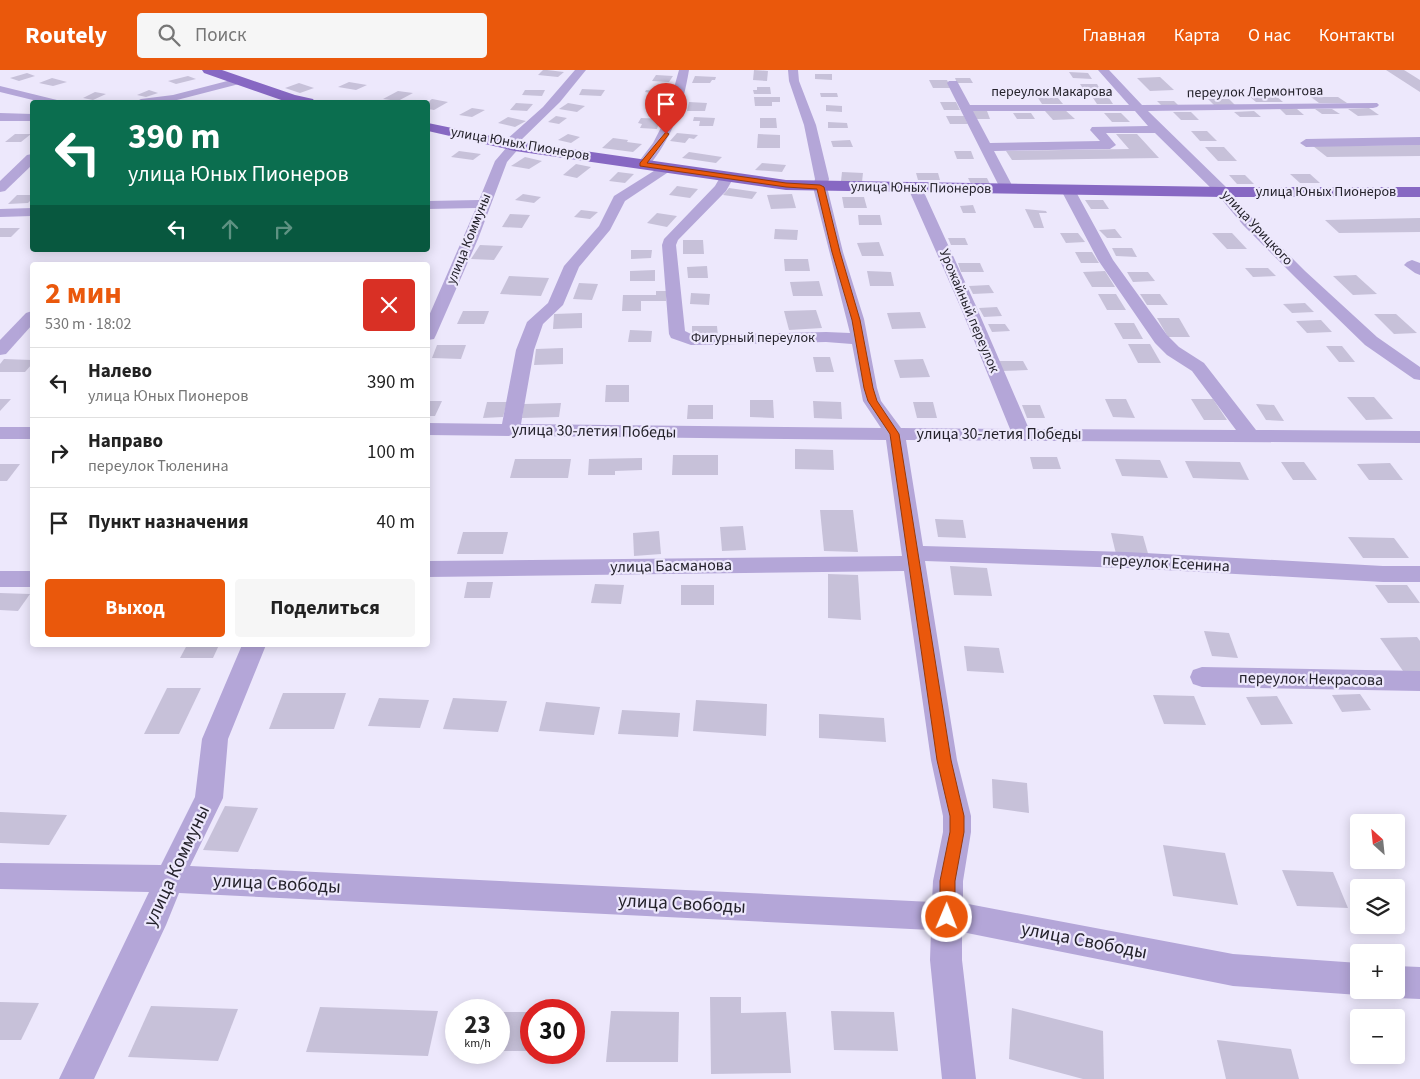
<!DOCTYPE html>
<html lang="ru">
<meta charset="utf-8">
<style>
body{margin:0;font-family:"Source Sans 3",sans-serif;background:#f6f6f6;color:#222;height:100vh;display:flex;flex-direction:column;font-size:19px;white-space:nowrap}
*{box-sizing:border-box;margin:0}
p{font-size:16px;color:#767676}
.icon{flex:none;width:28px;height:28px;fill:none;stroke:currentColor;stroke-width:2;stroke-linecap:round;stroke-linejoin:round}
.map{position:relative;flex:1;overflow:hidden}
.panel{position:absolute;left:30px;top:192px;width:400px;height:385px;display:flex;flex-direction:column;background:#fff;border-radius:5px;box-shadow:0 2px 12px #0003}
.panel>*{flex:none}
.guide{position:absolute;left:30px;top:30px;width:400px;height:152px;border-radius:5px;box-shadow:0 2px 12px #0003;background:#0b6e4f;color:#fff;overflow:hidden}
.needle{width:32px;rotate:333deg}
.fabs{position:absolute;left:1350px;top:744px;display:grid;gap:10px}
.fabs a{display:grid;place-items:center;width:55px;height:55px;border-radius:5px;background:#fff;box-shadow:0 2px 12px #0003;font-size:25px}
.speed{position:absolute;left:445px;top:929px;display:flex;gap:10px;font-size:25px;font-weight:700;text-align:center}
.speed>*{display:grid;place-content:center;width:65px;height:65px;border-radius:50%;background:#fff;box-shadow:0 2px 12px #0003;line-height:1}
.speed small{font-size:12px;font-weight:400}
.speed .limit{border:8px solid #d22;background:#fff;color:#111}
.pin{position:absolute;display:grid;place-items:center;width:42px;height:42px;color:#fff;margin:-51px -21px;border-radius:50% 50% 50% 0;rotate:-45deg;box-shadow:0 0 5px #0007}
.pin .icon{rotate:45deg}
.me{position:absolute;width:55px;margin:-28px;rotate:1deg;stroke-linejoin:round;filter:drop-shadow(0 0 4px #0008)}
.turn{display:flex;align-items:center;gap:18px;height:105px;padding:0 15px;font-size:22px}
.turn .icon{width:65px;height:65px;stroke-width:2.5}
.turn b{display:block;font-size:35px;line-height:42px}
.lanes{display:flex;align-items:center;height:48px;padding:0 15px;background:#0003;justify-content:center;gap:25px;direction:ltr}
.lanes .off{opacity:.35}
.round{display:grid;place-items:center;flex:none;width:52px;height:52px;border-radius:5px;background:#f6f6f6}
.head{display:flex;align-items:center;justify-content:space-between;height:85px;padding:0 15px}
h1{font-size:30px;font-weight:700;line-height:38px;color:#ea580c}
.action{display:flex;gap:10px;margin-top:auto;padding:10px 15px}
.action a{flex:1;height:58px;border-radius:5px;background:#ea580c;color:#fff;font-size:20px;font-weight:700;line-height:58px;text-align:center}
.action a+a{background:#f6f6f6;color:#222}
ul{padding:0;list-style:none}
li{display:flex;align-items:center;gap:15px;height:70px;padding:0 15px;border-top:1px solid #e0e0e0}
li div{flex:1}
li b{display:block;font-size:19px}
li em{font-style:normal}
header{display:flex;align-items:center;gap:30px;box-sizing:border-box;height:70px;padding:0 25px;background:#ea580c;color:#fff}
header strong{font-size:24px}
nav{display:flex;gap:28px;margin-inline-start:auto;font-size:18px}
.search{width:350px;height:45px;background:#f6f6f6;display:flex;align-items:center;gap:12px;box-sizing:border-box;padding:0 18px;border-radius:5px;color:#767676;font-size:19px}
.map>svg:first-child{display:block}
.building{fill:#c7c1d9}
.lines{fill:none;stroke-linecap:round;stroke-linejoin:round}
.minor{fill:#b4a6d8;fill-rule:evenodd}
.major{fill:#8768c3;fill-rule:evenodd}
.route{fill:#ea580c;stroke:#983908}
.labels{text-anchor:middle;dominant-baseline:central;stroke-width:4.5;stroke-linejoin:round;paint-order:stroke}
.far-street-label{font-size:14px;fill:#24222b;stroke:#ede8fc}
.street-label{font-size:16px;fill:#24222b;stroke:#ede8fc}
.near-street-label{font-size:19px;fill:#24222b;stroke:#ede8fc}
</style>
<header>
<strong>Routely</strong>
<div class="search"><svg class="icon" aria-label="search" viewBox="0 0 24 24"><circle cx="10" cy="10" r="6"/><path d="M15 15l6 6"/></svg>Поиск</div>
<nav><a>Главная</a><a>Карта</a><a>О нас</a><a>Контакты</a></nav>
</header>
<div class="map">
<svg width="1420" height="1009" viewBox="0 0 1420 1009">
<rect width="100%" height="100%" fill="#ede8fc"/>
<!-- building -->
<g class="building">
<path d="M543,0H547L564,2L558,7L538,5Z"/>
<path d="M754,0L768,1L767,11L753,10Z"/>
<path d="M1386,0H1404L1420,10V22Z"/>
<path d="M1069,2L1088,3L1092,9L1073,8Z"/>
<path d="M27,3L35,6L19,11L10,8Z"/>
<path d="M815,4H832V10L815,9Z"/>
<path d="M656,5L673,6L669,12L652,11Z"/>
<path d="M188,6L196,9L176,14L168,11Z"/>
<path d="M695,6L716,7L715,10H712L710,13H692Z"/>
<path d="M1160,7L1174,20L1150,21L1137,8Z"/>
<path d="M52,8L67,12L53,16L39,13Z"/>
<path d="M955,8H970L973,13H957Z"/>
<path d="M929,10H947L951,18H933Z"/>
<path d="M349,12L367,15L356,20L338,17Z"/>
<path d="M299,13L314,18L300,23L285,18Z"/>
<path d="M1080,14H1097L1101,21L1084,20Z"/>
<path d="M757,17H770L771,24H754L753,20H757Z"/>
<path d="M582,19L605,20L601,26L579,25Z"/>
<path d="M149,20L158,23L146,27L137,25Z"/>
<path d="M525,20H545L542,26L522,25Z"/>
<path d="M646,20L672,22L667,30L648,28L652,23L645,22Z"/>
<path d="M398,21L413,23L398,31L383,29Z"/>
<path d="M95,22L106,24L93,30L83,28Z"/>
<path d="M820,23H837L838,27H821Z"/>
<path d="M1249,26H1276L1283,32H1256Z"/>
<path d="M754,27H780V32H772V36H755Z"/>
<path d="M1311,27H1338L1347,33H1319Z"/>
<path d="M1038,28H1058L1063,34H1042Z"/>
<path d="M1093,28H1109L1113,34H1097Z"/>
<path d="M432,29L448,32L434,40L428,39V32Z"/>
<path d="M1208,29H1229L1235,35H1214Z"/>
<path d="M1157,31H1174L1178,35H1161Z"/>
<path d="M689,32L707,33L705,41H687Z"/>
<path d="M940,32H956L960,40H944Z"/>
<path d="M516,33L533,34L527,41L510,40Z"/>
<path d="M568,33L585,36L577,42L559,39Z"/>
<path d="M826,35L842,36V42L826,41Z"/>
<path d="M472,38L485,40L472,47L459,45Z"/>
<path d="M1369,38L1379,45L1358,46L1348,39Z"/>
<path d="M1280,39H1297L1304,45H1286Z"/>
<path d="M1315,39H1332L1340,44H1322Z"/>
<path d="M1065,40L1075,49L1053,50L1045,41Z"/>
<path d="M972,41H987L990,49H976Z"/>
<path d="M1254,41L1261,47H1240L1234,42Z"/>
<path d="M1173,42H1191L1199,50H1181Z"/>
<path d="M1013,43H1031L1035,49H1017Z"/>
<path d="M1104,43H1121L1130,52H1112Z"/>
<path d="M556,46L567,48L559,54L548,52Z"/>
<path d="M946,46H964L968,54H950Z"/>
<path d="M508,47L526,51L515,57L498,53Z"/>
<path d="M694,47L715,48L713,56H699L700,51H693Z"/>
<path d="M641,48L666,49L664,53H659L657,59L640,58L642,54L638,53Z"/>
<path d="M760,48H776L777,58H760Z"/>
<path d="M828,52L847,53L848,58H828Z"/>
<path d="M1191,61H1207L1217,71H1200Z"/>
<path d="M677,63L698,65L694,69L689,68L685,73L670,71Z"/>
<path d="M15,64H31L21,72H5Z"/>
<path d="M568,64L580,67L571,73L558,70Z"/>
<path d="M758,64L780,65V78H757Z"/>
<path d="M1116,64H1137L1159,88L1012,90L1006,81L1129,79Z"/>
<path d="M613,68L628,70L627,72L642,74L633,82L602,78Z"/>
<path d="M850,70L853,77H833L831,71Z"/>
<path d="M1420,75V86L1327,87L1313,76Z"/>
<path d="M1205,77H1224L1237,91H1218Z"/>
<path d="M459,81L481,84L473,90L451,87Z"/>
<path d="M954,81H971L974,89H957Z"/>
<path d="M689,82L722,87L716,93L682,88Z"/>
<path d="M525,87L542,91L529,99L511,96Z"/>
<path d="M762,93L786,95L782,102L755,100Z"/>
<path d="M576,94L591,97L577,108L563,105Z"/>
<path d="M618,102L634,104L625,113L609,111Z"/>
<path d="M842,102L863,103L862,112L841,111Z"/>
<path d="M916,103H938L940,110H918Z"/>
<path d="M1290,104H1310L1320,113H1300Z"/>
<path d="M1229,105H1245L1254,114H1237Z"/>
<path d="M968,108H987L990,114H971Z"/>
<path d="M677,116L698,119L690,128L669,125Z"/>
<path d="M729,118L757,122L752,129L723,125Z"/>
<path d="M523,124L541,127L534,133L515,130Z"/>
<path d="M792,124L796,138L771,139L767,125Z"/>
<path d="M17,125H32V129L28,133L8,134Z"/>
<path d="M842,127H864L867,138H844Z"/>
<path d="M1085,130H1103L1109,139H1091Z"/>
<path d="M973,135L976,143H963L960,136Z"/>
<path d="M1025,139L1046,141L1047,143H1039L1044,158H1034Z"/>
<path d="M581,140L598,142L590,149L574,147Z"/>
<path d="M657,143L677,146L667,157L647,153Z"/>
<path d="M510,144L530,145L522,158L502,157Z"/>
<path d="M858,145H880L882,155H859Z"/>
<path d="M1420,148V162L1339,163L1325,150Z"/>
<path d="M0,158H20L11,167H0Z"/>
<path d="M775,159L798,160L797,170L774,169Z"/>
<path d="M1115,159L1122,168H1107L1099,160Z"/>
<path d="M1060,163H1078L1085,172L1066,173Z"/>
<path d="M1212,163H1232L1247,179H1227Z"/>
<path d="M948,168H965L968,175H951Z"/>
<path d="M683,170H703L704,184H683Z"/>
<path d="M879,172L884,186H862L857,173Z"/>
<path d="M480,175L503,176L494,190L471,189Z"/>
<path d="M1112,178H1132L1137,187L1116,186Z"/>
<path d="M631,180H652L651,188L631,189Z"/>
<path d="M1075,182H1092L1099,193H1081Z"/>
<path d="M784,189H808L810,201H785Z"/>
<path d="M958,193H980L984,202H961Z"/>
<path d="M707,196L708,208H688L687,197Z"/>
<path d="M1245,198H1268L1276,206L1253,207Z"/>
<path d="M655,200V211H630V201Z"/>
<path d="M867,201L891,202L894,216H870Z"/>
<path d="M1105,201L1115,217H1092L1083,202Z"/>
<path d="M1127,202H1148L1155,211L1133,212Z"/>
<path d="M1356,205L1377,224L1353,225L1333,206Z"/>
<path d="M509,206L549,208L541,226L500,224Z"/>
<path d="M819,211L823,226H793L790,212Z"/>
<path d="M579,213L598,214L592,230L573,229Z"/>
<path d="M989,215L994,223L973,224L969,216Z"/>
<path d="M656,221H666V231H641V241H622L623,225H656Z"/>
<path d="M691,223L710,224L709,235L690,234Z"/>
<path d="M1098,224H1116L1126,240H1107Z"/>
<path d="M1140,224H1160L1168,235H1147Z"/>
<path d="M1305,233L1314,242L1292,243L1283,234Z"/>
<path d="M997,237L1002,246L984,247L979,238Z"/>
<path d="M816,240L822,258L789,260L784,241Z"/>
<path d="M463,241H489L484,254H457Z"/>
<path d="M920,242L926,258L892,259L887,243Z"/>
<path d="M582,243V258L553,259L554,244Z"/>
<path d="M1374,244H1396L1417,263L1394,264Z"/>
<path d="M1157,248H1179L1190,267H1168Z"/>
<path d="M1321,250L1332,262L1307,263L1296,251Z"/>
<path d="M1114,253H1134L1143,269H1123Z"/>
<path d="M988,254H1005L1010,261L992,262Z"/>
<path d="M692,256H717L718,267H692Z"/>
<path d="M630,260L652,261L651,272H628Z"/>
<path d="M1128,274H1150L1161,293H1138Z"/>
<path d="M437,275H466L461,289L432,288Z"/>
<path d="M1326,276H1342L1355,292H1339Z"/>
<path d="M563,278V294L534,295L536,279Z"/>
<path d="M813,287H830L834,302H816Z"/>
<path d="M4,289L32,290V294L25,302H0V294Z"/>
<path d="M923,289L930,307L900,308L894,290Z"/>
<path d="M998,291H1023L1028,300L1002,301Z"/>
<path d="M606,315H629V332H605Z"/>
<path d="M1347,327H1374L1393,349L1366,350Z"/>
<path d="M0,329H11L0,341Z"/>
<path d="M1105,329H1126L1135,348L1113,347Z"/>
<path d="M1191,329H1213L1227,350H1204Z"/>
<path d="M750,330H773L774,348L750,347Z"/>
<path d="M428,331H442L435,346H428Z"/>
<path d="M813,331L841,332L842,349L814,348Z"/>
<path d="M487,332H507L503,347L483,348Z"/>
<path d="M913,332H933L937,348H917Z"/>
<path d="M561,333L559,347L522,348L524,334Z"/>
<path d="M1256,334L1274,335L1284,351L1266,350Z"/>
<path d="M688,335H713V349H687Z"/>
<path d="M1022,335H1040L1045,348H1027Z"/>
<path d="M795,379L833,380L834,400L795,399Z"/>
<path d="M673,385H718V405H672Z"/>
<path d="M1030,387H1057L1061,399H1033Z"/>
<path d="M642,388V400L615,401V405H588L589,389Z"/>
<path d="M515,389H571L568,408H510Z"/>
<path d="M1115,389L1160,390L1168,408L1122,406Z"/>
<path d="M1185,391L1240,392L1249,410L1193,408Z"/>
<path d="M1281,392H1304L1317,410H1293Z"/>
<path d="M1390,393L1403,410H1369L1357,394Z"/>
<path d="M0,394H20L7,411H0Z"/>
<path d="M820,440H853L858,482L824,481Z"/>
<path d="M935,449L963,450L966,468L938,467Z"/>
<path d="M743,456L746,480L722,481L720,457Z"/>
<path d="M659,461L661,484L634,486L633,463Z"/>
<path d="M463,462H508L503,484H457Z"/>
<path d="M1111,463L1143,466L1149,487L1116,484Z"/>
<path d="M1348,467L1394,468L1409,488H1363Z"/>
<path d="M950,496L987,498L992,526L954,525Z"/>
<path d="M828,504L858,505L861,550L828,548Z"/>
<path d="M467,512H493L490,528H464Z"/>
<path d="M595,514L624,515L621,534L591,533Z"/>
<rect x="681" y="515" width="33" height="20"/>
<path d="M1375,515H1407L1420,533H1388Z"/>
<path d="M0,523L30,524L18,541L0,540Z"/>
<path d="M1204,561L1229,563L1238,588L1212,586Z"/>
<path d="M1417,567L1420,571V601H1403L1380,568Z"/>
<path d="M187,575H219L213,588H180Z"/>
<path d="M964,576L999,578L1004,603L967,601Z"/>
<path d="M167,618H201L179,664H144Z"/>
<path d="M283,623H346L334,659H269Z"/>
<path d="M1360,624L1371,640L1342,642L1332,625Z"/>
<path d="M1153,625L1194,626L1206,655L1164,654Z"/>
<path d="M1277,626L1293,654L1261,655L1246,627Z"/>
<path d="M379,628L429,630L420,658L368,656Z"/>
<path d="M453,628L507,631L498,662L443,659Z"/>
<path d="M696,630L767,634L766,666L693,661Z"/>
<path d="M546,632L600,637L594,665L539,661Z"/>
<path d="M622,640L680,643L678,667L618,664Z"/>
<path d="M819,644L884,648L886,672L819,668Z"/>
<path d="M992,709L1027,713L1029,743L993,738Z"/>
<path d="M225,736L258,738L238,782L203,780Z"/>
<path d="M0,742L67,745L49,775L0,773Z"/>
<path d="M1163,775L1225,783L1238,835L1173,826Z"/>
<path d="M1282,800L1333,802L1348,838L1297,836Z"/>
<path d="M710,927H741V943L786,942L791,1003L711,1004Z"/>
<path d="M0,932L39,933L21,970H0Z"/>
<path d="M151,936L238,939L218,991L128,987Z"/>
<path d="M320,937L438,941L428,986L306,982Z"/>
<path d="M1012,938L1103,961L1104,1009H1083L1009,989Z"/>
<path d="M611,941L679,942L678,992H606Z"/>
<path d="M831,941L894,942L898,981L834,980Z"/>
<rect x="499" y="942" width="32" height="39"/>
<path d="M1217,970L1291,979L1299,1009H1226Z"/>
</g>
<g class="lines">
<!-- minor -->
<g class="minor">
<path d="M575,0H586L560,32L518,73L521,76L507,92L478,169L436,265L434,269L428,270V248L476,138L428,139V131L479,130L495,91L507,77L503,74L505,71L543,37Z"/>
<path d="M679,0H689C683,37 672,68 648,97H638L637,94L653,73L665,50Z"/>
<path d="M788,0H798L799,11L816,55L829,109L827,117L843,182L864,249L877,318L881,331L901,358L1010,359L960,236L908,118L915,114L922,118L976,236L1029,359L1236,360L1192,301L1167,285L1155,273L1098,190L1061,120L1068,116L1075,120L1113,190L1167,265L1179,277L1204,293L1256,360L1420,361V373L906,370L923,476L1127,482L1383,496H1420V512H1383L1127,498L925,491L957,690L971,746V762L963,811V833L1233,884L1359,893V920H1370L1359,925L1233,916L962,862V890L976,1009H942L930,890L931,860L179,823L166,855L94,1009H59L149,822L0,819V793L161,795L195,727L202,669L242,575H266L228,669L223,728L190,796L932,832L933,811L943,762V746L931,690L904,501L428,507V491L902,486L886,370L428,365V353L502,354L516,280L527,252L548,233L564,196L599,156L614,126L665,94L670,95L672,98L670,101L625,131L610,160L579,197L563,235L543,254L534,280L521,354L881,358L863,331L852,274L826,272L691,275L671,268L669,264L662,175L664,169L715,116L722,104L727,103L734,107L726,121L678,170L676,175L685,261L693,265L826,262L850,263L813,117L815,109L804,55L789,11Z"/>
<path d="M1098,0H1109L1142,35L1377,33L1379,35L1377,37L1373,38L1148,41L1228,119L1253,149L1305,201L1377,267L1420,297V310L1414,309L1365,275L1295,207L1243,155L1218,125L1155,63H1106L1116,75L1110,79L994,81L1014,119L1012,122H1002L947,13L949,11H957L970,35H1129ZM973,41H1135L1148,56L1092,57L1090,60L1100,71L990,73Z"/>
<path d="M239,8L243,9L244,11L243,13L173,31L135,32L141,29L173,25Z"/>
<path d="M0,16L57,30L59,32H41L0,22Z"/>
<path d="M0,43L32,44V51H0Z"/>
<path d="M1420,67V75L1306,77L1300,73L1306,69Z"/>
<path d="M32,84V95L5,121L0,122V111L27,85Z"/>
<path d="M32,138V146L0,147V139Z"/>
<path d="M1412,190L1420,193V205L1415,203L1404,195L1407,192Z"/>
<path d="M32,241V255L6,284L0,285V270L26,243Z"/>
<rect x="0" y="357" width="32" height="12"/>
<rect x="0" y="501" width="32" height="16"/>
<path d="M1202,597L1420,601V621L1202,617L1193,614L1190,607L1193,600Z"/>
<path d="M1396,896L1420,897V929L1396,928L1385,923L1383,920H1396Z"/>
</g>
<!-- major -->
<g class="major">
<path d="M202,0H222L295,25L313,29L315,32H287L204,3Z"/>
<path d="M428,53L515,71L786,110L1223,117H1420V127H1223L786,120L515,81L428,61Z"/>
</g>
</g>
<!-- route -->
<path class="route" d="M666,62L669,64L647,93L786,113L820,115L824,117L840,182L860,250L873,318L877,331L899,364L951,690L964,746V762L955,811V847L953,852L947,854L942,852L940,847V811L950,762V746L937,690L890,364L868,331L864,318L852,250L832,182L817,119L786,117L640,96V93Z"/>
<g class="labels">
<!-- far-street labels -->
<g class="far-street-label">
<text x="1052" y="22">переулок Макарова</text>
<text transform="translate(1255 22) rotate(-1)">переулок Лермонтова</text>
<text transform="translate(520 74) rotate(10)">улица Юных Пионеров</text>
<text transform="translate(921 118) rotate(1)">улица Юных Пионеров</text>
<text x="1326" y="122">улица Юных Пионеров</text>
<text transform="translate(1257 158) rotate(47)">улица Урицкого</text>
<text transform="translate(469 169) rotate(-68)">улица Коммуны</text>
<text transform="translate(969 241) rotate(67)">Урожайный переулок</text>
<text x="753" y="268">Фигурный переулок</text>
</g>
<!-- street labels -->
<g class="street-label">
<text transform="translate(594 361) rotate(1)">улица 30-летия Победы</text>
<text x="999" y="364">улица 30-летия Победы</text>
<text transform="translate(1166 493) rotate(3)">переулок Есенина</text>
<text transform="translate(671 496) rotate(-1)">улица Басманова</text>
<text transform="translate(1311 609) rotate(1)">переулок Некрасова</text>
</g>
<!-- near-street labels -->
<g class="near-street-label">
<text transform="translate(177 796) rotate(-65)">улица Коммуны</text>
<text transform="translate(277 814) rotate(3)">улица Свободы</text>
<text transform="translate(682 834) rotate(3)">улица Свободы</text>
<text transform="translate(1084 871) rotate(11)">улица Свободы</text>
</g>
</g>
</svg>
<div class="fabs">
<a><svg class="needle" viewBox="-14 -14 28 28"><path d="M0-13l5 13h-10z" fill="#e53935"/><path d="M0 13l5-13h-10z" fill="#767676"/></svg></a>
<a><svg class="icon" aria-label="layers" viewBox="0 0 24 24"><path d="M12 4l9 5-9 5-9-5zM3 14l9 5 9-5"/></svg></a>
<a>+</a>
<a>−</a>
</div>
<div class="speed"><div>23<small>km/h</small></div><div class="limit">30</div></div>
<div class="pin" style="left:666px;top:64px;background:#d93025"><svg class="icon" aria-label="arrive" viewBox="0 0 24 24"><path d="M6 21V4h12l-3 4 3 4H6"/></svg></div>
<svg class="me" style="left:947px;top:847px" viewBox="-20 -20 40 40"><circle r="17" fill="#ea580c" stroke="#fff" stroke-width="3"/><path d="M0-11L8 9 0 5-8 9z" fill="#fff"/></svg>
<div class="guide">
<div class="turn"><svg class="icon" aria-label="left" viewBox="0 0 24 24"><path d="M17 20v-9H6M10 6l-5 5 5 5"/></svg><div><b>390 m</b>улица Юных Пионеров</div></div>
<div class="lanes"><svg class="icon" aria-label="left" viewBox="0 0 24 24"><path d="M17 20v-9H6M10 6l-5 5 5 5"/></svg><svg class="icon off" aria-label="ahead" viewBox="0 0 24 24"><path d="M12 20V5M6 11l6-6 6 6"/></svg><svg class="icon off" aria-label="right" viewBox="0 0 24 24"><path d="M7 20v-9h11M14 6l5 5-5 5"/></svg></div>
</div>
<section class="panel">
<div class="head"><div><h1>2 мин</h1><p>530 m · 18:02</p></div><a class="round" style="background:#d93025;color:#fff"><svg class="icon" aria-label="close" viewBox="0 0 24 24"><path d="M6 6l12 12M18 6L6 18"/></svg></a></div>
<ul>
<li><svg class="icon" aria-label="left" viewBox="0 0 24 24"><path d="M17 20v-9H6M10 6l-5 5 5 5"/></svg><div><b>Налево</b><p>улица Юных Пионеров</p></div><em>390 m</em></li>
<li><svg class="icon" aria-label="right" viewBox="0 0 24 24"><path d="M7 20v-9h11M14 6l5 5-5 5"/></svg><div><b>Направо</b><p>переулок Тюленина</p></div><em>100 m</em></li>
<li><svg class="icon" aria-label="arrive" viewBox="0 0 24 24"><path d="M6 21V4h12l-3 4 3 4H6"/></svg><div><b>Пункт назначения</b></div><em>40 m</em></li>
</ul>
<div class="action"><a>Выход</a><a>Поделиться</a></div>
</section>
</div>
